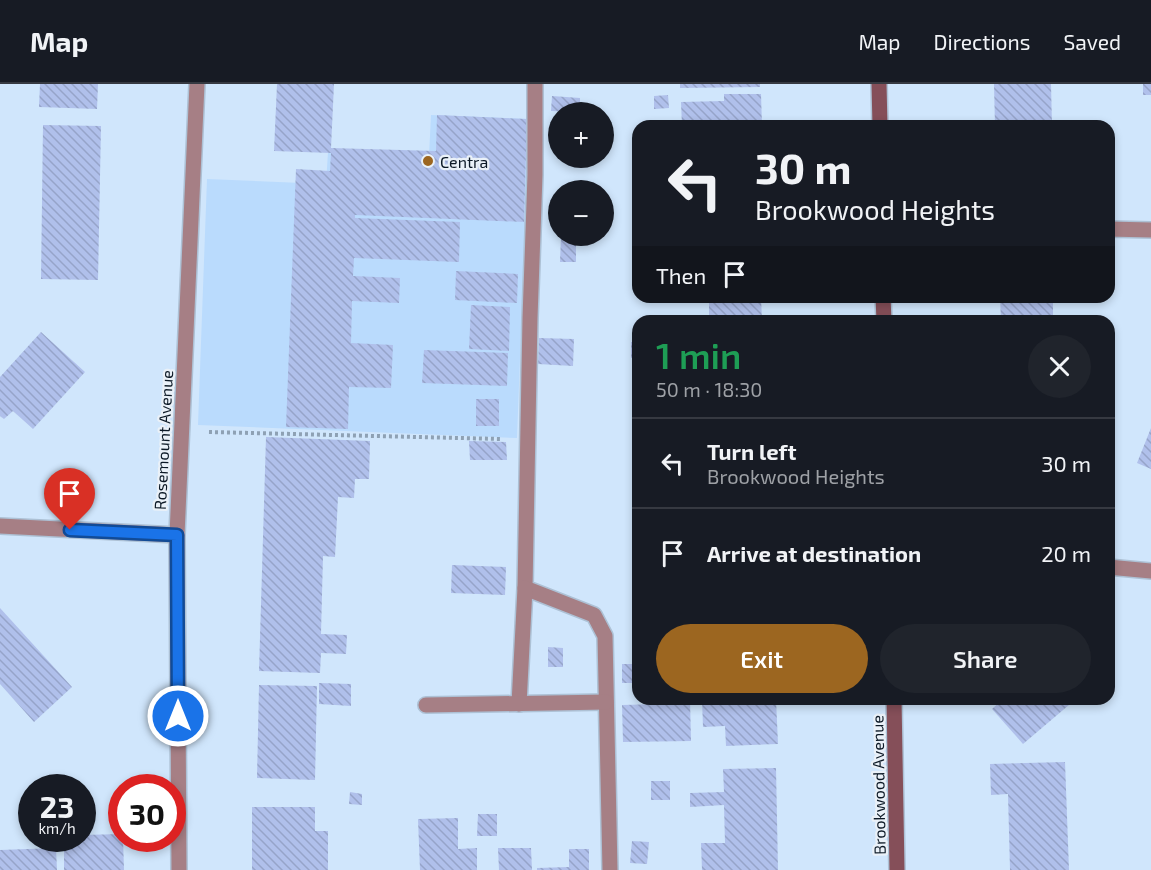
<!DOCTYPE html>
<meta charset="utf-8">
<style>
body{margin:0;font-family:"Exo 2",sans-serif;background:#20242c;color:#f1f3f6;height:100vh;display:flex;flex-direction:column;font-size:22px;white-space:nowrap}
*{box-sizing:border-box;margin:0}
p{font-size:20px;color:#9ea1a6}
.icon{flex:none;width:33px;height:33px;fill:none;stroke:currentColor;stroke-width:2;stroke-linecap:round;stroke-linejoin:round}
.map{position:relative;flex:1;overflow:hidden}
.side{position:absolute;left:632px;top:231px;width:483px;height:390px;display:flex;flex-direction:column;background:#171b24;border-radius:18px;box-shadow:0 3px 9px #0003}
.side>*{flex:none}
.hud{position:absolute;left:632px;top:36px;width:483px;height:183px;border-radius:18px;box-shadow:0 3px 9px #0003;background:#171b24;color:#f1f3f6;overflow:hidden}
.tools{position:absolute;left:548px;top:18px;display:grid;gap:12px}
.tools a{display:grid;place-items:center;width:66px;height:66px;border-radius:50%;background:#171b24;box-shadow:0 3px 9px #0003;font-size:30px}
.speed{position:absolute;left:18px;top:690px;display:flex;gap:12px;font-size:30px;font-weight:700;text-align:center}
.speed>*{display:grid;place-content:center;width:78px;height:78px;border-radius:50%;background:#171b24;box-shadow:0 3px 9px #0003;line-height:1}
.speed small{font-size:15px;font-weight:400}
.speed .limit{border:9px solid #d22;background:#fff;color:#111}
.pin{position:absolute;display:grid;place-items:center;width:51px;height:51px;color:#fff;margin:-62px -26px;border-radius:50% 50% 50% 0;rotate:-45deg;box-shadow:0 0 6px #0007}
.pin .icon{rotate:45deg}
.me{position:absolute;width:66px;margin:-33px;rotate:0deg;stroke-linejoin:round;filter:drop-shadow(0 0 4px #0008)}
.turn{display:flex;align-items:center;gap:21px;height:126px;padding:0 24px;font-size:27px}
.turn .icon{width:78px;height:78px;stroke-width:2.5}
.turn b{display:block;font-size:42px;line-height:51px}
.then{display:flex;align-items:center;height:57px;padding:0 24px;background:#0003;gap:12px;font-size:22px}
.round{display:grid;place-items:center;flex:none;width:63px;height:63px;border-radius:32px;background:#20242c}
.overview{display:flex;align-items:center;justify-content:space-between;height:102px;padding:0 24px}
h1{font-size:36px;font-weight:600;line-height:45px;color:#1e9e55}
.cta{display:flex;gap:12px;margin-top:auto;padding:12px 24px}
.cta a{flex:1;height:69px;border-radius:36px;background:#9c6620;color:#fff;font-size:24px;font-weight:600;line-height:69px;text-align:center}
.cta a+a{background:#20242c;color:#f1f3f6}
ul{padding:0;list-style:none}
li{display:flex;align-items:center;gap:18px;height:90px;padding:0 24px;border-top:2px solid #363941}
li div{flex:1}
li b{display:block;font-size:22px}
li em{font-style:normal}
header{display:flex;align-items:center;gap:36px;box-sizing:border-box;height:84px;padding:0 30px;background:#171b24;border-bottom:2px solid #363941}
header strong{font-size:28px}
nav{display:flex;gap:33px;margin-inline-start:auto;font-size:21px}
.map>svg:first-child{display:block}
.built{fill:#badbfd}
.building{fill:url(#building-back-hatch)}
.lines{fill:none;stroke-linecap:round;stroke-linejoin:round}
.lane-casing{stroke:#adc1d5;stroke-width:18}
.street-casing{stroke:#adc1d5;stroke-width:18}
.secondary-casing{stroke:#adc1d5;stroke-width:18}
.path{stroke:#8ea1b4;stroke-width:4;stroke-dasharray:3 3;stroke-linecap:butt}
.lane{stroke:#a67f85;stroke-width:15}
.street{stroke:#a67f85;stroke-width:15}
.secondary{stroke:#854f59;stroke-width:15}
.route-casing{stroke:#114b97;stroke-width:15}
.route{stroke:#1a73e8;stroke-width:10}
.poi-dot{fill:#9c6620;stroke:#eaf1f8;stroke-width:2}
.labels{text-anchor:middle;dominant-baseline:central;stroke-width:4.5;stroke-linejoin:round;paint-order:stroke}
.poi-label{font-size:16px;fill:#0c1926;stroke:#eaf1f8;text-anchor:start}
.street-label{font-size:16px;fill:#0c1926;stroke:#eaf1f8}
</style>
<header>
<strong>Map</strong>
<nav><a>Map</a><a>Directions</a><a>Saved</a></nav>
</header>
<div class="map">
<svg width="1151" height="786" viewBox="0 0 1151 786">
<defs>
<pattern id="building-back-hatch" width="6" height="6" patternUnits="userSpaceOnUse" patternTransform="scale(1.5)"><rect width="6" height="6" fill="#b0c0eb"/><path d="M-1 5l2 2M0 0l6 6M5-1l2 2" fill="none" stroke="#96a4c9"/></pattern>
</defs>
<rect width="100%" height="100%" fill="#d0e6fc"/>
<!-- built -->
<path class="built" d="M431,31L529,35L517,354L198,341L207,95L326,100L328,68L429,72Z"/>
<!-- building -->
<g class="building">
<path d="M40,0H98L97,25L39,23Z"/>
<path d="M277,0H334L331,64L436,67L437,31L527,35L524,138L355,131V134L460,138L459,178L354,174L353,192L400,194L399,219L352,217L351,259L393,261L391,304L349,303L348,345L286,343L296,85L330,87L331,69L274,67Z"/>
<path d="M680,0H760V3L680,4Z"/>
<path d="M994,0H1051L1052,42H995Z"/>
<rect x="1143" y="0" width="8" height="11"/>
<path d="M724,10H761L762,42H682L681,18L724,17Z"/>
<path d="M668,11L669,24L654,25V12Z"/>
<path d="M552,12L580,14V28L551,27Z"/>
<path d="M43,41L101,42L98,196L41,195Z"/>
<path d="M561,152H576V178H560Z"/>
<path d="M456,187L518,190L517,219L455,216Z"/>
<path d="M709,213H761L762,237H709Z"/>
<path d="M1000,213H1053V237H1001Z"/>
<path d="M471,221L510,223L509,267L469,265Z"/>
<path d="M41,248L85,288L33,345L13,327L4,335L0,332V293Z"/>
<path d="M539,254L574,255L573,282L538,280Z"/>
<rect x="631" y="258" width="7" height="16"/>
<path d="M424,266L508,269L507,302L422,299Z"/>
<rect x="476" y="315" width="23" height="27"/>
<path d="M1151,344V385L1137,379Z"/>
<path d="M266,353L370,357L369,395H355L354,414L338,413L335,473L323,472L321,550L347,551L346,570L321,569L320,589L259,587Z"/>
<path d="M469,357L506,358L507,376H470Z"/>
<path d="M452,481L506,483L505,511L451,509Z"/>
<path d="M0,524L72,603L34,638L0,600Z"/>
<path d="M548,563L563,564V583H548Z"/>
<rect x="622" y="580" width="16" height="19"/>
<path d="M319,599L351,600V622L319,620Z"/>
<path d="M259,601L317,602L315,696L257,694Z"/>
<path d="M658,615H690L691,657L623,658L622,621L658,620Z"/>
<path d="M702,615H776L778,660L726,662L725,642L703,643Z"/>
<path d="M1003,615H1076L1023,660L992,625Z"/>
<path d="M1065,678L1069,786H1010L1008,710L991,711L990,680Z"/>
<path d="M776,684L778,786H702L701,759H725L724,721L690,723V709L724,708L723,685Z"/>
<rect x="651" y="697" width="19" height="19"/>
<path d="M350,708L362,710V721L349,720Z"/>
<path d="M252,723H315V747H328V786H252Z"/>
<path d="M478,730H497V752H477Z"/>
<path d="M458,734V765L477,764V786H420L418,735Z"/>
<path d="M122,750V754H123L124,786H64V754H82V751Z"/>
<path d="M632,757L649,758L647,780L630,779Z"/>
<path d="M56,764L57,786H0V766Z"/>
<path d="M498,764H531L532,786H499Z"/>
<path d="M569,765H589V786H537V784L569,783Z"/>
</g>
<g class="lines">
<defs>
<g id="lane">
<path d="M535,0V91L530,234L525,504L594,531L605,552L610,786"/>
<path d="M519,620L525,504"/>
<path d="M426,621L606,618"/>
</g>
<g id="street">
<path d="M1108,145L1151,146"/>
<path d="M0,442L177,451"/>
<path d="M1108,483L1151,487"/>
<path d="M179,786L177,451L197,0"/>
</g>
<g id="secondary">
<path d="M879,0L880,42"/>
<path d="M883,213L884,237"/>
<path d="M894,615L897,786"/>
</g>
</defs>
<!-- lane casing -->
<use href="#lane" class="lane-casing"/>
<!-- street casing -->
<use href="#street" class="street-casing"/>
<!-- secondary casing -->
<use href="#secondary" class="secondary-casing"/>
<!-- path -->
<path class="path" d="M209,348L501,355"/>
<!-- lane -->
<use href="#lane" class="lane"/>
<!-- street -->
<use href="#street" class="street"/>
<!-- secondary -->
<use href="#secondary" class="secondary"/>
</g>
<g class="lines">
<defs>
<path id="route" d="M70,446L177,451L178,632"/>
</defs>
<!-- route casing -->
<use href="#route" class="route-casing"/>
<!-- route -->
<use href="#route" class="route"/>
</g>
<!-- markers -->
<circle class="poi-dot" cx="428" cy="77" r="6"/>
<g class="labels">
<!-- poi labels -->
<g class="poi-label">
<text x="440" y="77">Centra</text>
</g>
<!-- street labels -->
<g class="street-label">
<text transform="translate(163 356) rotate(-87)">Rosemount Avenue</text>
<text transform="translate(878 701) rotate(-91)">Brookwood Avenue</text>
</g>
</g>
</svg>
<div class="tools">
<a>+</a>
<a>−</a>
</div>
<div class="speed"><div>23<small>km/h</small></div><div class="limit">30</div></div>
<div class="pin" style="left:70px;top:446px;background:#d93025"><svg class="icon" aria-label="arrive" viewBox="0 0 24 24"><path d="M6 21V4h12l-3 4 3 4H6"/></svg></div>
<svg class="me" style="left:178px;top:632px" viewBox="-20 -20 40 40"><circle r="17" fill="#1a73e8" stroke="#fff" stroke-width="3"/><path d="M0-11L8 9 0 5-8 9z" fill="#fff"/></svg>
<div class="hud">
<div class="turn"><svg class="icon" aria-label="left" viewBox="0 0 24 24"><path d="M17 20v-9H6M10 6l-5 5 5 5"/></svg><div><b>30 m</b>Brookwood Heights</div></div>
<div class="then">Then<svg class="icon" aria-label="arrive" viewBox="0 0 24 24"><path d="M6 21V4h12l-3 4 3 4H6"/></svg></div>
</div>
<section class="side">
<div class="overview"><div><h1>1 min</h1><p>50 m · 18:30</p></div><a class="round"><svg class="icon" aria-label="close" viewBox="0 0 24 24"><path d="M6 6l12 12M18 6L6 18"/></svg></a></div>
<ul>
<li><svg class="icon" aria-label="left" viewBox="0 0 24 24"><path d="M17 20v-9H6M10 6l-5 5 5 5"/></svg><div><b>Turn left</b><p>Brookwood Heights</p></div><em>30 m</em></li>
<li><svg class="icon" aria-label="arrive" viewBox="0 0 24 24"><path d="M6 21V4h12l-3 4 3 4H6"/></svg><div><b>Arrive at destination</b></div><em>20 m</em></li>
</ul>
<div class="cta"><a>Exit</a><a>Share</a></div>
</section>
</div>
